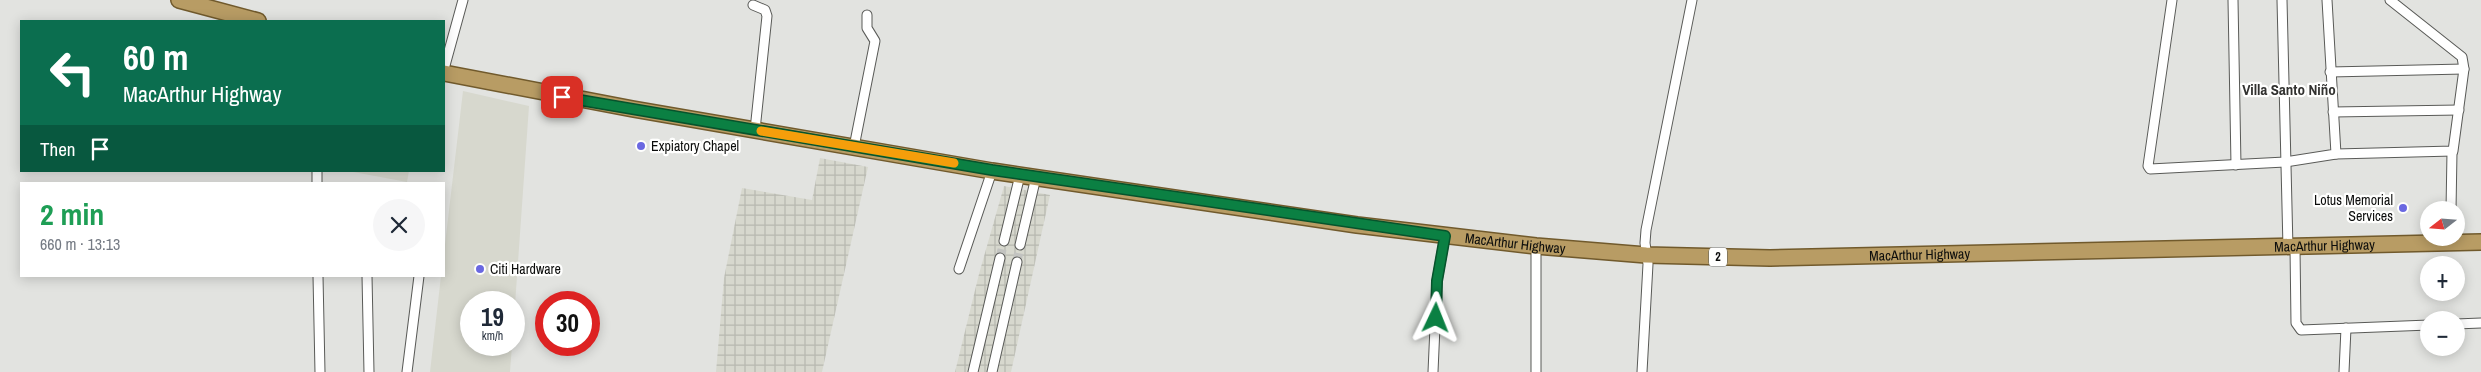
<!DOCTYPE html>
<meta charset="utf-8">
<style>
body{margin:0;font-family:"Archivo Narrow",sans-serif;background:#f6f6f7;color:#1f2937;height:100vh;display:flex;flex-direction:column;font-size:19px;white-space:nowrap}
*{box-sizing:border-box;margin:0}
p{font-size:16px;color:#747a83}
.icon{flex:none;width:28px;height:28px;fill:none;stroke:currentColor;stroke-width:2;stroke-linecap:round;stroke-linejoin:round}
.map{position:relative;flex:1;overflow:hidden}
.details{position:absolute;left:20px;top:182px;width:425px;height:95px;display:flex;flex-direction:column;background:#fff;border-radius:0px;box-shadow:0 2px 12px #0003}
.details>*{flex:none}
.banner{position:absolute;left:20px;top:20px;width:425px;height:152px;border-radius:0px;box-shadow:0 2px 12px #0003;background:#0b6e4f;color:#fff;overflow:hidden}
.needle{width:32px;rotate:253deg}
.fabs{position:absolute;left:2420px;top:201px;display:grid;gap:10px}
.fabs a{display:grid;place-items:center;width:45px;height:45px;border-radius:50%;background:#fff;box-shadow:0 2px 12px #0003;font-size:25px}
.speed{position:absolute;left:460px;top:291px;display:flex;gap:10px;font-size:25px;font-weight:700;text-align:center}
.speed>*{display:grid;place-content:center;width:65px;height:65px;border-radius:50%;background:#fff;box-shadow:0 2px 12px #0003;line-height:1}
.speed small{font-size:12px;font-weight:400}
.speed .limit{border:8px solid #d22;background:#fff;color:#111}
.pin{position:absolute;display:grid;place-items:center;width:42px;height:42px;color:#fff;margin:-21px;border-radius:10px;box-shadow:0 2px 8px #0006}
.me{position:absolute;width:55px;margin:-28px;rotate:2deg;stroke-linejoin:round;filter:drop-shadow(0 0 4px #0008)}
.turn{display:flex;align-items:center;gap:18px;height:105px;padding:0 20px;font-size:22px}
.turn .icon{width:65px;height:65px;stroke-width:2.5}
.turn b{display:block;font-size:35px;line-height:42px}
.then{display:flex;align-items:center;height:48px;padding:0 20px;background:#0003;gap:10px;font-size:19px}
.round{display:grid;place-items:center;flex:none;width:52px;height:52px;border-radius:26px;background:#f6f6f7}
.overview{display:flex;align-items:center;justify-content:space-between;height:85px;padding:0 20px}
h1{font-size:30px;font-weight:800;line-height:38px;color:#1e9e55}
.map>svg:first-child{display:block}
.built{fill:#d7d8ce}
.industrial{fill:url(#industrial-grid)}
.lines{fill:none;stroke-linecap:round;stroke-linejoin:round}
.minor-tunnel{stroke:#c2c3c0;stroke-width:9;stroke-dasharray:9 4.5;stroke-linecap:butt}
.minor-casing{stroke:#595a57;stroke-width:11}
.trunk-casing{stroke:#715a2c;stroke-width:18}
.minor{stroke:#fff;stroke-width:9}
.trunk{stroke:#b89c64;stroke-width:15}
.route-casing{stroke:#07532c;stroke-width:12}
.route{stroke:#0b8043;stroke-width:9}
.slow{stroke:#f59e0b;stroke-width:9}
.poi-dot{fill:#6a68e1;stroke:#fffffe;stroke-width:2}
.labels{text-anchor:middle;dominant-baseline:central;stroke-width:4.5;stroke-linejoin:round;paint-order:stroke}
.shield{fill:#fffffe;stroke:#555655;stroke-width:1}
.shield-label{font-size:12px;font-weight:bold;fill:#0c0d0c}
.poi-label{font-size:14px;fill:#0c0d0c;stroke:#fffffe;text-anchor:start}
.street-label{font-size:14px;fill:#0c0d0c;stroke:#fffffe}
.neighbourhood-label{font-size:15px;font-weight:bold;fill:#323230;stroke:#fffffe}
</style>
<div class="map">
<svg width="2481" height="372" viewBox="0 0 2481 372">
<defs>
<pattern id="industrial-grid" width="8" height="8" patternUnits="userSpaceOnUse" patternTransform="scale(1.25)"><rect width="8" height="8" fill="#d7d8ce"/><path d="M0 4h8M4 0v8" fill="none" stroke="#b7b8b0"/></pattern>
</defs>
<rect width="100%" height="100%" fill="#e2e3e0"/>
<!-- built -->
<g class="built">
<path d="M463,91L529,106L514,319V302H471V345H512L510,372H430L441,276H444V253Z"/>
<path d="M348,171H409L407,182Z"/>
</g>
<!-- industrial -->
<g class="industrial">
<path d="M820,158L868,167L822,372H716L724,278L742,188L812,200Z"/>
<path d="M1004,186L1050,195L1011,372H955L979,274Z"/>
</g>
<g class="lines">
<!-- minor-tunnel -->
<g class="minor-tunnel">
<path d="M1000,258L1004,241"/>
<path d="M1017,262L1020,245"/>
</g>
<defs>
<g id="minor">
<path d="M2172,0L2148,166L2150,169L2285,162L2336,154L2327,0"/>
<path d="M2233,0L2236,165"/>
<path d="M2282,0L2288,248"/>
<path d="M753,5L765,10L767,16L755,130"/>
<path d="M444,69L463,0"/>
<path d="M2330,72L2464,69"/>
<path d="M2333,112L2459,110"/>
<path d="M854,147L875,41L867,28V15"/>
<path d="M2336,154L2453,151L2464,69L2462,57L2390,0"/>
<path d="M317,184V171"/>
<path d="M2451,210L2452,152"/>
<path d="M1004,241L1020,175"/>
<path d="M1020,245L1036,177"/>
<path d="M1536,246V372"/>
<path d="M2295,248L2296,323L2301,330L2429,325"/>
<path d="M959,269L992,171"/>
<path d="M318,276L320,372"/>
<path d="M367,276L369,372"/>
<path d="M2456,324L2481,323"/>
<path d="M407,372L419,276"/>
<path d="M973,372L1000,258"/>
<path d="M992,372L1017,262"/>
<path d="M1433,372L1437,281L1445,236"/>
<path d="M1642,372L1648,264L1645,243L1646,230L1692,0"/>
<path d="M2344,372L2346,328"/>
</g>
<g id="trunk">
<path d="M179,0L258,21"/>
<path id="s1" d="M444,73L633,109L992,171L1357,225L1536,246L1646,255L1770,258L2481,242"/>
</g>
</defs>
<!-- minor casing -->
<use href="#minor" class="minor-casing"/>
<!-- trunk casing -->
<use href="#trunk" class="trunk-casing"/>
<!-- minor -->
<use href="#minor" class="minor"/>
<!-- trunk -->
<use href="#trunk" class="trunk"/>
</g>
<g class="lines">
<defs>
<path id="route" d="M562,97L992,170L1445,236L1437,281L1436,318"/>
</defs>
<!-- route casing -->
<use href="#route" class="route-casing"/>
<!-- route -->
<use href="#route" class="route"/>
<!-- slow -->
<path class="slow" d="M761,131L954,163"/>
</g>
<!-- markers -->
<g class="poi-dot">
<circle cx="641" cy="146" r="5"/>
<circle cx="2403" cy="208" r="5"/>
<circle cx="480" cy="269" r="5"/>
</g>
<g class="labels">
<!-- shield labels -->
<rect class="shield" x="1709" y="247.5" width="18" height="19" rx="4"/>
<g class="shield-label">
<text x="1718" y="257">2</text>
</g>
<!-- poi labels -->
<g class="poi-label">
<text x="651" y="146">Expiatory Chapel</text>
<text x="2393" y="200" text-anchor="end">Lotus Memorial<tspan x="2393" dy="16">Services</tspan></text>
<text x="490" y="269">Citi Hardware</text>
</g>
<!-- street labels -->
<g class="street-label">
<text stroke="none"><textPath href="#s1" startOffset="1085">MacArthur Highway</textPath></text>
<text stroke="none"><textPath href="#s1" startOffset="1895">MacArthur Highway</textPath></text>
<text stroke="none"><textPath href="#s1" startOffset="1490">MacArthur Highway</textPath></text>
</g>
<!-- neighbourhood labels -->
<g class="neighbourhood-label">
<text x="2289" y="89">Villa Santo Niño</text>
</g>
</g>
</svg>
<div class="fabs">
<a><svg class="needle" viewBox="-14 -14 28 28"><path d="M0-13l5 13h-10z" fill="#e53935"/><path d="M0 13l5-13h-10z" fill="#747a83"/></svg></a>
<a>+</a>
<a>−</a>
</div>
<div class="speed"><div>19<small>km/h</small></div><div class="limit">30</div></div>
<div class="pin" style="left:562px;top:97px;background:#d93025"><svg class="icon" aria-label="arrive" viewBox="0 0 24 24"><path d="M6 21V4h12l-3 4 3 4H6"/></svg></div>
<svg class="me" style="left:1436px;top:318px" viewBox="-20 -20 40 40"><path d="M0-17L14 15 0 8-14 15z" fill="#0b8043" stroke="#fff" stroke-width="4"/></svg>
<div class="banner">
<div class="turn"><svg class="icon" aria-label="left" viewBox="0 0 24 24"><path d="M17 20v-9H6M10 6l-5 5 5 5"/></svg><div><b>60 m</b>MacArthur Highway</div></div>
<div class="then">Then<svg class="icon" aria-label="arrive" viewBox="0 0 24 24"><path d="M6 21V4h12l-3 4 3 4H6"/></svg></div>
</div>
<section class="details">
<div class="overview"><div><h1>2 min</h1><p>660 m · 13:13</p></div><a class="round"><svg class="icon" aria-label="close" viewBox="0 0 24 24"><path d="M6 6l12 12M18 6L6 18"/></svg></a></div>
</section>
</div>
